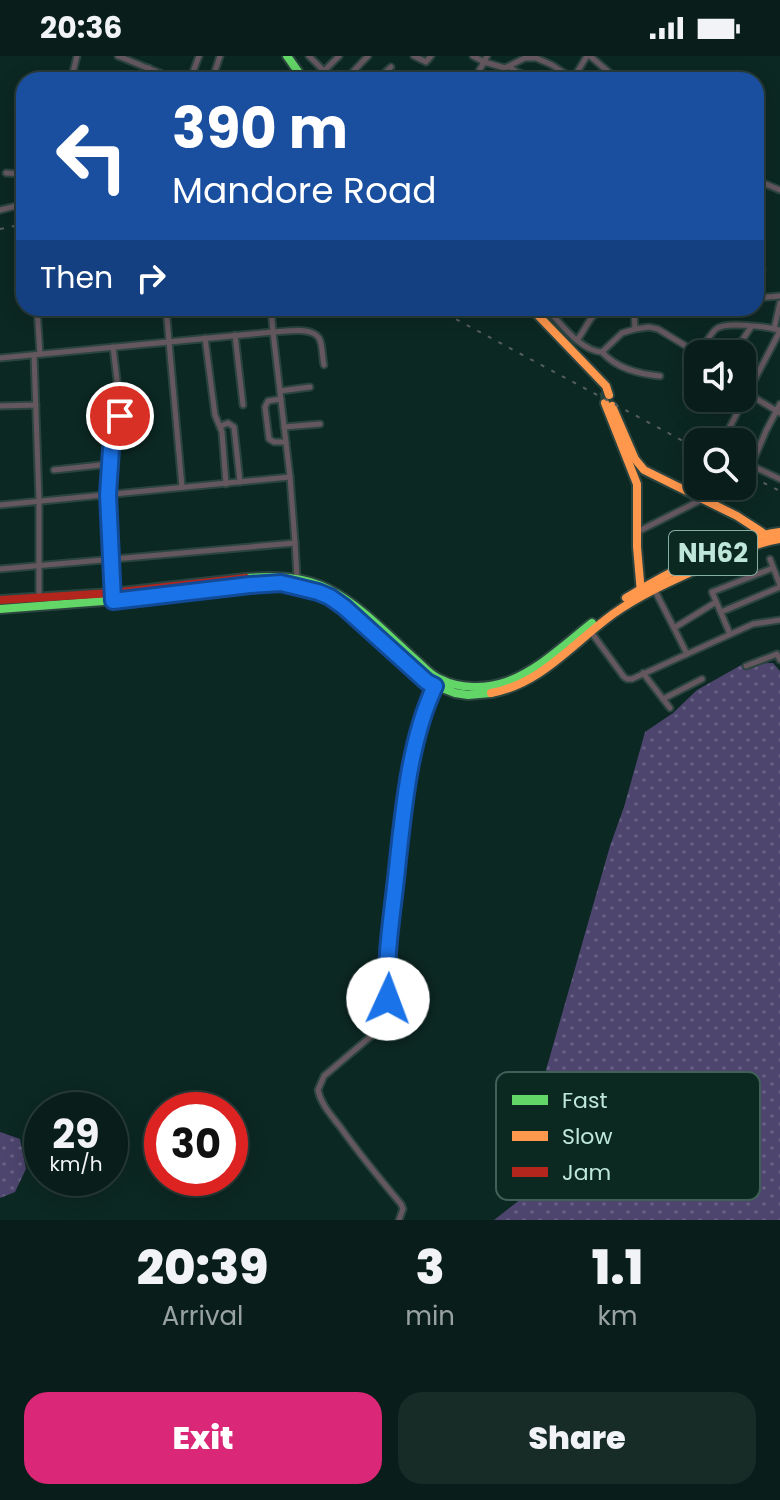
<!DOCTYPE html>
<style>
body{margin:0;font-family:Poppins,sans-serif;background:#172b27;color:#f1f3f6;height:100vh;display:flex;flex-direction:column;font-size:30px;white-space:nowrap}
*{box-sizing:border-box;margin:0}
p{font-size:26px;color:#99a2a2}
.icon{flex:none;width:44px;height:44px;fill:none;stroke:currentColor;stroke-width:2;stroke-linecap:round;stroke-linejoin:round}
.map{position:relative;height:1164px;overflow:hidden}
.drawer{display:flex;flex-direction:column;background:#091e1a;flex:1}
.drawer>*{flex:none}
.banner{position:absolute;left:16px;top:16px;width:748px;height:244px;border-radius:24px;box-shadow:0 4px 20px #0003,0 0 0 2px #293c39;background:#1a4fa0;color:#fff;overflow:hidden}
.fabs{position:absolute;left:684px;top:284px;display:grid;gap:16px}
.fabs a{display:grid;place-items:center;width:72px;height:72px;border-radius:16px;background:#091e1a;box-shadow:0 4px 20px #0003,0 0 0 2px #293c39;font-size:40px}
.speed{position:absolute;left:24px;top:1036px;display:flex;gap:16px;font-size:40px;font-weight:700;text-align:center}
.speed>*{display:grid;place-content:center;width:104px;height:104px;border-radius:50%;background:#091e1a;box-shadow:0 4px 20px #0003,0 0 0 2px #293c39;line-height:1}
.speed small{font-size:20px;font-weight:400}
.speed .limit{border:12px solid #d22;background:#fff;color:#111}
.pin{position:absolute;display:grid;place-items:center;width:68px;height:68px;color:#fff;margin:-34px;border:4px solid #fff;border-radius:50%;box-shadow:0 2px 8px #0007}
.me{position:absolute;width:88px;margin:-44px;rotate:2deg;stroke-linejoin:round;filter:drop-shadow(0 0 6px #0008)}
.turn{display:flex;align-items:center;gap:28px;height:168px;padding:0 24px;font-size:36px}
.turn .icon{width:104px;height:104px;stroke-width:2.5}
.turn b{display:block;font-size:56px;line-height:68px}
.then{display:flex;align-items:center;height:76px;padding:0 24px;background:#0003;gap:16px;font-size:30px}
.eta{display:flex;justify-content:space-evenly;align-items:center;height:136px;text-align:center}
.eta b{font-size:48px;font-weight:800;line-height:56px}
.button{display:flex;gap:16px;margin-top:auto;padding:16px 24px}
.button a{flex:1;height:92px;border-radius:24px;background:#db2777;color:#fff;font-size:32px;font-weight:800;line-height:92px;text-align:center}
.button a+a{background:#172b27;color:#f1f3f6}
.status{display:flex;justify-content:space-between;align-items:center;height:56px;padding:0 40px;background:#091e1a;direction:ltr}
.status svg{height:22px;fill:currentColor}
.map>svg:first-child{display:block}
.green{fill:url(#green-dots)}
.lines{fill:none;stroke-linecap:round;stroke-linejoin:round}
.secondary-tunnel{stroke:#27453e;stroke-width:7;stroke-dasharray:7 3.5;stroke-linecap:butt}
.street-casing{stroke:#2b443f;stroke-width:9}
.fast-casing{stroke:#2b443f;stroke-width:12}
.slow-casing{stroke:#2b443f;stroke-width:12}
.jam-casing{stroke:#2b443f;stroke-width:12}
.street{stroke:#64585e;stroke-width:5}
.fast{stroke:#63d668;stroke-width:8}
.slow{stroke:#ff974d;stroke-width:8}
.jam{stroke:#b3261e;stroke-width:8}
.rail{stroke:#575e5e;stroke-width:2;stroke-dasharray:4 8;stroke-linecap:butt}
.route-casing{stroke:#114b97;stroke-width:20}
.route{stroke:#1a73e8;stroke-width:14}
.labels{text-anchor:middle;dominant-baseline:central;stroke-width:7;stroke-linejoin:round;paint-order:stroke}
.shield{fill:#0b2821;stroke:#88aea2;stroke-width:2}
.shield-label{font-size:26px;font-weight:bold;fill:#bee7da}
.key{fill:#0b2821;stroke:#416158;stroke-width:2}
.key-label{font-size:22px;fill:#bee7da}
</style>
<div class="status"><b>20:36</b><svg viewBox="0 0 49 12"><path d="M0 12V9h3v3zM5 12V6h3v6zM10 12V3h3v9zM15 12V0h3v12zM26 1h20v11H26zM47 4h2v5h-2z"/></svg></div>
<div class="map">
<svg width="780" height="1164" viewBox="0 0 780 1164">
<defs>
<pattern id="green-dots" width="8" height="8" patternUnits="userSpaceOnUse" patternTransform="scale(2)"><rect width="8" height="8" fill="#4d456e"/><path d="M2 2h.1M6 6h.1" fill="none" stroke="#656082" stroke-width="1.8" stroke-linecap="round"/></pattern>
</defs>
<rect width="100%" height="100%" fill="#0c2823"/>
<!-- green -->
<g class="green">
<path d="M773,607L780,615V1164H494L562,1111L546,1083L576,1064L546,1014L610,790L624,751L645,676L673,657L697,634L743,608Z"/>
<path d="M0,1076L20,1083L26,1113L15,1136L0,1142Z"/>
</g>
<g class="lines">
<!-- secondary-tunnel -->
<path class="secondary-tunnel" d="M603,336L605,347"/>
<defs>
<g id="street">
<path d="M118,0L177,24"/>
<path d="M309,0L324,15L339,0"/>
<path d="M414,0L426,6L431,0"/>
<path d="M473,0L484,6L487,0"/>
<path d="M590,0L618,24"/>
<path d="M510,11L515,15L537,24"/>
<path d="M573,23L587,0"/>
<path d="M71,24L77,0"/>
<path d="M143,24L149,12"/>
<path d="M190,24L199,0"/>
<path d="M212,24L220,0"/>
<path d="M314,24L324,15L333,24"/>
<path d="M345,24L368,0"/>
<path d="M377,24L391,11"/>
<path d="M413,24L417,21"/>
<path d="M474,24L484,6L505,12L525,2H536L552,9L575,24"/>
<path d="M6,117L24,118"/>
<path d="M756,124L780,134"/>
<path d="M0,154L24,148"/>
<path d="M756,192L762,213L758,241"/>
<path d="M757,242L780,240"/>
<path d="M37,252L40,298"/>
<path d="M166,252L182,431"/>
<path d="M271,252L273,276C285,276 311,270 319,282C323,289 322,301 324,309"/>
<path d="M546,252C561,267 580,295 602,296L622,277L635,273"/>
<path d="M636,252L634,254L635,273L649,271L658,273L694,295C706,292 707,281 716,273C725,265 768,271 780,274"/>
<path d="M774,273L780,247"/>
<path d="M235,279L243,349"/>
<path d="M205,282L215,359L222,376L226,428"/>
<path d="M577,284C583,277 587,267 593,260C602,251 622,254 634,254"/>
<path d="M602,296C617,313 639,318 660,320"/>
<path d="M733,298L751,271"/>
<path d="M34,299L39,445V542"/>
<path d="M0,302L273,276L290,421L0,449"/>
<path d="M280,335L310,331"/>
<path d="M747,337L780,357"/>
<path d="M281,343L268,345L265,351L269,383L274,386H286"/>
<path d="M0,350L36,349"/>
<path d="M221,370L228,367L234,371L240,426"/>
<path d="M284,371L320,368"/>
<path d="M722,386L780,275"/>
<path d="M742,405L780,423"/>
<path d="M751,410L766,375L780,348"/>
<path d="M54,414L110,408"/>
<path d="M637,476L703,443"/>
<path d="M295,487L297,522"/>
<path d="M770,503L780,529"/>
<path d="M0,513L295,487L290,421"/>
<path d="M653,531L674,572L716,546"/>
<path d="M112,536L108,439L111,393L118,370L120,349L113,291"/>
<path d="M721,556L780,531"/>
<path d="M674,572L687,598"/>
<path d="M591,576L624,621L627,623H632L753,568L780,564"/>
<path d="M730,578L712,536L773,512"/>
<path d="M746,610L777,598L780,604"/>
<path d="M643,617L670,652"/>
<path d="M663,643L702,623"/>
<path d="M399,1164L403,1153L401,1148C380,1123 360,1099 341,1072C332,1060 321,1049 318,1034L324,1020L383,970L390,960L387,936L392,862L407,736L414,698L428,646L435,631"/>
</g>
<g id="fast">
<path d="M287,0L304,24"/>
<path d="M246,522C275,520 304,520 330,534C360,549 391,582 416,604C423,610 431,620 440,623C459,633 486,633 506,626C539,614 565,588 592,567"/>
<path d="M0,553L129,543L256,527L290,528L314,535L344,551L427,626L455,637L468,639L491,637"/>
</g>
<g id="slow">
<path d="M531,252L606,330L609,339"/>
<path d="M605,347L637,428V491L641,537"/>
<path d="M612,350L635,403L644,414L737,460L763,477"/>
<path d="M626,542C667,517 733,482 780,476"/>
<path d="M491,637C541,628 573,587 613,558C640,539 669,526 700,512C726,500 751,488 780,483"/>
</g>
<path id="jam" d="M0,544L112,537L246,522"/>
</defs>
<!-- street casing -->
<use href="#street" class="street-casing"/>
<!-- fast casing -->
<use href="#fast" class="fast-casing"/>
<!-- slow casing -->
<use href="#slow" class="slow-casing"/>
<!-- jam casing -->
<use href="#jam" class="jam-casing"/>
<!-- street -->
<use href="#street" class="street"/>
<!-- fast -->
<use href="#fast" class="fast"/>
<!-- slow -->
<use href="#slow" class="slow"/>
<!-- jam -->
<use href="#jam" class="jam"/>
<!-- rail -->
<g class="rail">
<path d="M0,173L24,168"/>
<path d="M435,252L698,393"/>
<path d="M742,416L780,435"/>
</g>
</g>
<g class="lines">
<defs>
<path id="route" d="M120,360L111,393L108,439L113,545L250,529L281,527L318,536L330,541L344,551L427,626L435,630C406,691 402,773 394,840C390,873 385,910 388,943"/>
</defs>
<!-- route casing -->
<use href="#route" class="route-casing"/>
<!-- route -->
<use href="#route" class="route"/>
</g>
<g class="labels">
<!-- shield labels -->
<rect class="shield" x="669" y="475" width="88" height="44" rx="6"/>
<g class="shield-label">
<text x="713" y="497">NH62</text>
</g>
</g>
<!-- legend -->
<rect x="496" y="1016" width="264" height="128" rx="12" class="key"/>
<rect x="512" y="1039" width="36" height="10" fill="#63d668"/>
<rect x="512" y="1075" width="36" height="10" fill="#ff974d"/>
<rect x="512" y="1111" width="36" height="10" fill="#b3261e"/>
<g class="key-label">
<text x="562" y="1052">Fast</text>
<text x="562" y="1088">Slow</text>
<text x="562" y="1124">Jam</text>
</g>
</svg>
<div class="fabs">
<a><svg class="icon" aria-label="sound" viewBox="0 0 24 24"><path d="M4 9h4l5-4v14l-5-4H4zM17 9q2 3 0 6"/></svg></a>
<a><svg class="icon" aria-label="search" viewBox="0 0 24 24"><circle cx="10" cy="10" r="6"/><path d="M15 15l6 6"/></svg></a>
</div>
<div class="speed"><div>29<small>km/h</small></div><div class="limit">30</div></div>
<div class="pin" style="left:120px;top:360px;background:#d93025"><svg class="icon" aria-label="arrive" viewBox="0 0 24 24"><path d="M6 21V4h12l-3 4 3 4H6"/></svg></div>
<svg class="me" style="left:388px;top:943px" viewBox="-20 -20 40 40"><circle r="19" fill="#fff"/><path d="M0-13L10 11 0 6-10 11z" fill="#1a73e8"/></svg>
<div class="banner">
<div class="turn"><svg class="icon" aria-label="left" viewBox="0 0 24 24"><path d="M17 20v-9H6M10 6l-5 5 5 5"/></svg><div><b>390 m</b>Mandore Road</div></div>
<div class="then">Then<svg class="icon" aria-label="right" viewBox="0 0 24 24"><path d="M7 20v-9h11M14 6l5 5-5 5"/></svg></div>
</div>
</div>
<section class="drawer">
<div class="eta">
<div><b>20:39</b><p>Arrival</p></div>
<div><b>3</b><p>min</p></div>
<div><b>1.1</b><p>km</p></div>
</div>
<div class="button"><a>Exit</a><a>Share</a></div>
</section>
